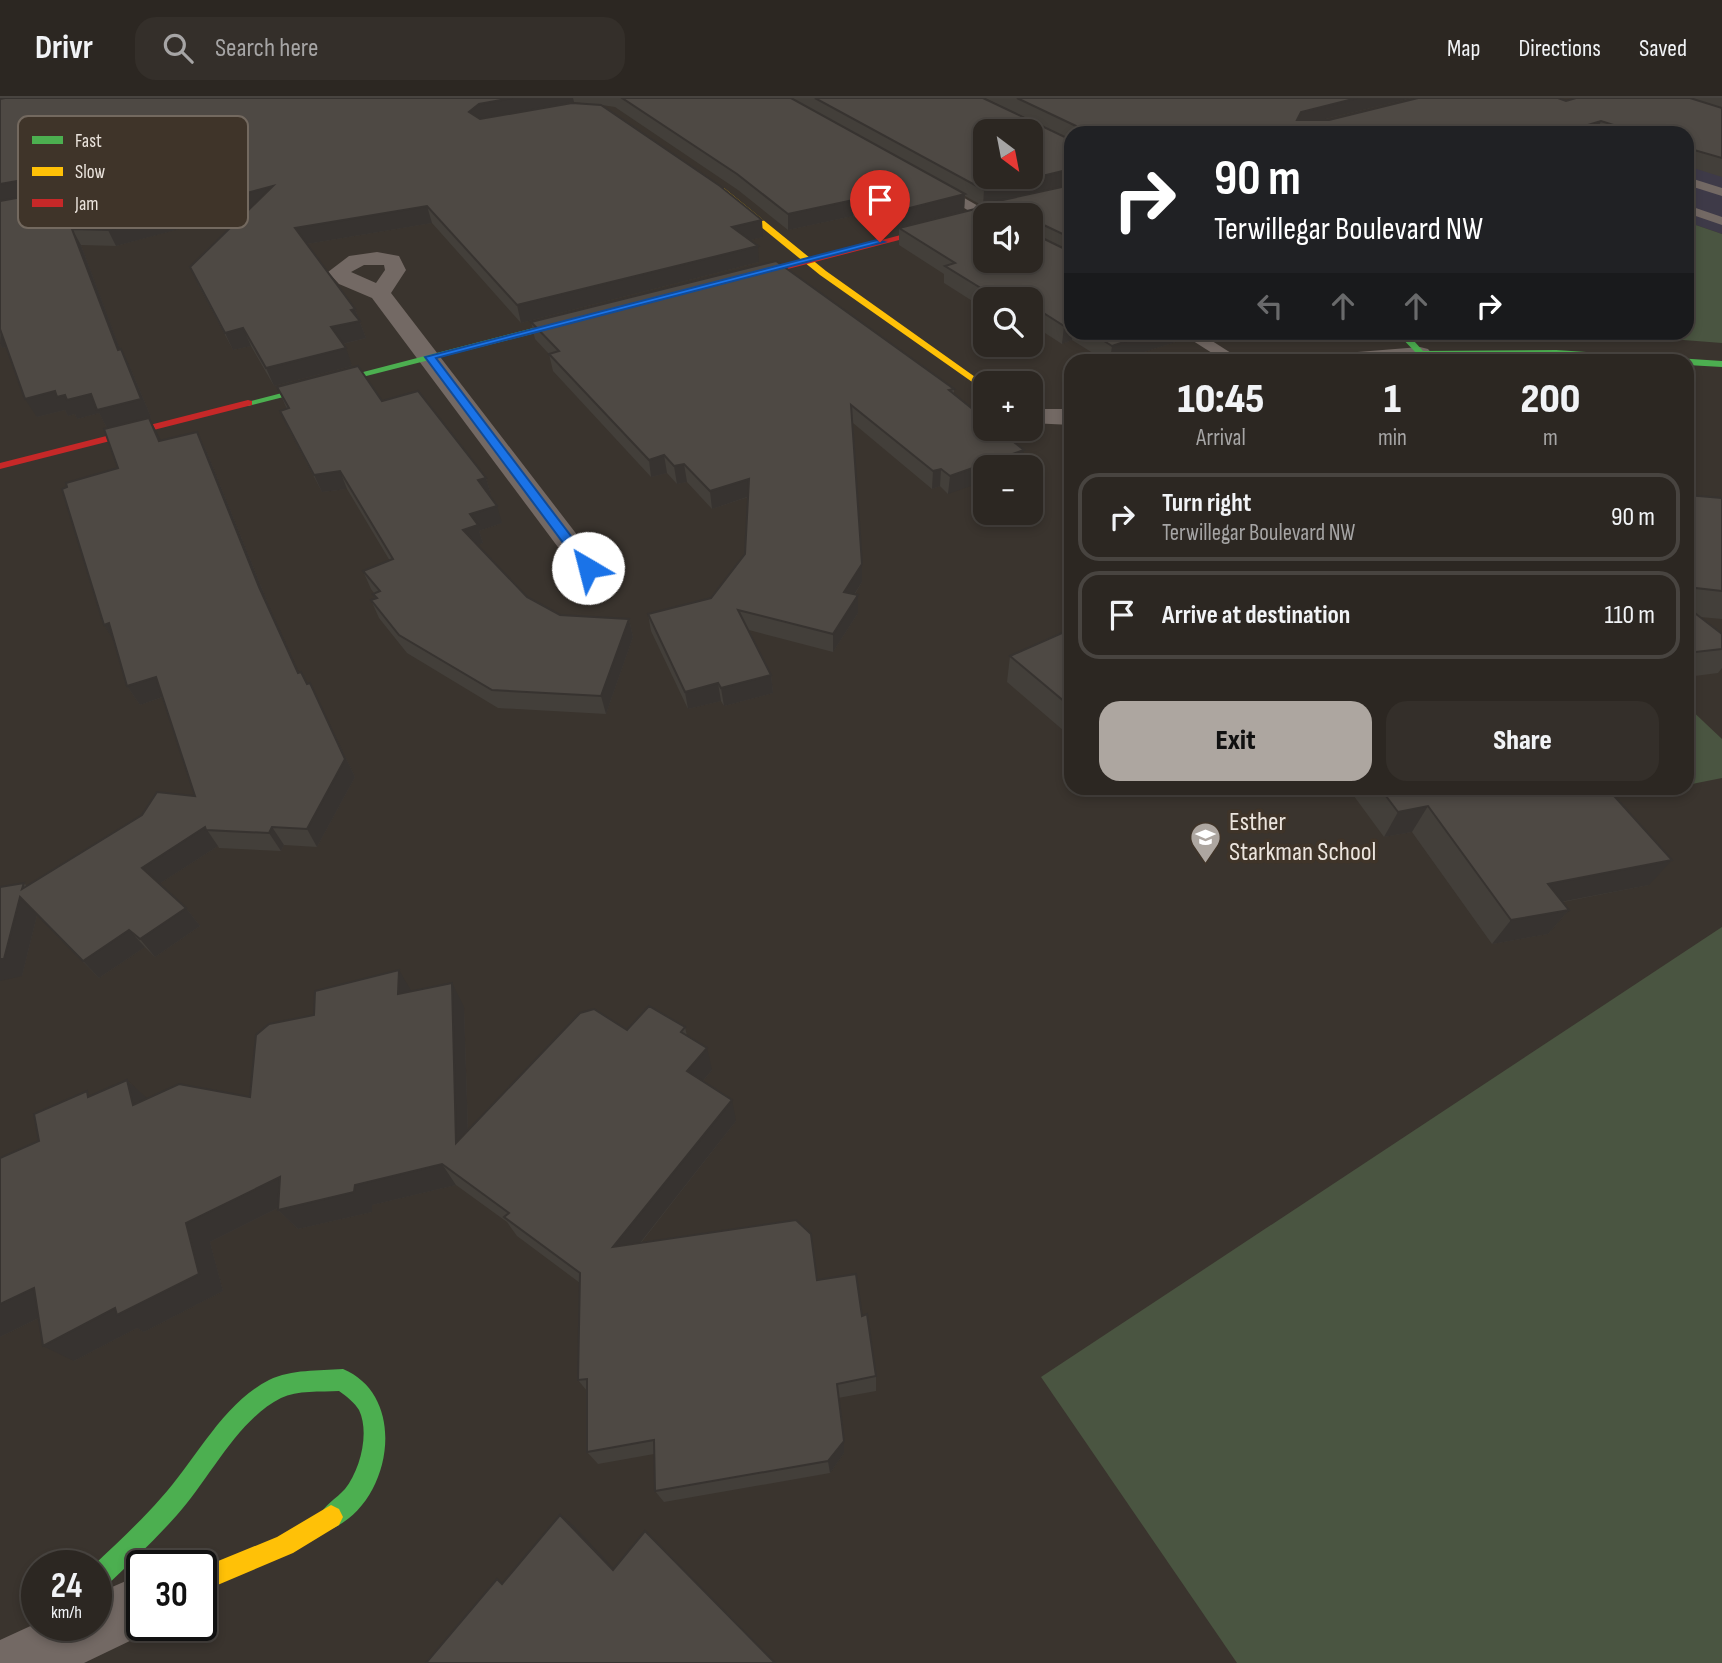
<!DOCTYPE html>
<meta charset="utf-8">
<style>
body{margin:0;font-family:"Sofia Sans Condensed",sans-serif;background:#342f2a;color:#f1f3f6;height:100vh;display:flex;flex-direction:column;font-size:26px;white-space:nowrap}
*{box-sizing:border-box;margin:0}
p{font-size:23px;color:#a6a5a5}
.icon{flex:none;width:38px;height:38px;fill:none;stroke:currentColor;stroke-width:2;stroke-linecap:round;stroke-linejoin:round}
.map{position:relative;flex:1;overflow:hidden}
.drawer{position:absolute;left:1064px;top:256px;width:630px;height:441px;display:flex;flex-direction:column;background:#2c2722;border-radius:21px;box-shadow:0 4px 10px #0003,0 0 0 2px #484440}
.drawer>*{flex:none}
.banner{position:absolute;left:1064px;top:28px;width:630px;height:214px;border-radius:21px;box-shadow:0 4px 10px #0003,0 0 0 2px #484440;background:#202124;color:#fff;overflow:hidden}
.needle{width:46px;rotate:148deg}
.controls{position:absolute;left:973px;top:21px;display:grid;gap:14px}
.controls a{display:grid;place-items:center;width:70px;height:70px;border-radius:14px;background:#2c2722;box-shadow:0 4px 10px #0003,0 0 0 2px #484440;font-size:35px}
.speed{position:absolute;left:21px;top:1452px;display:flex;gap:14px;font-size:35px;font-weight:700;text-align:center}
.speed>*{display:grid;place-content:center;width:91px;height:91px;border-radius:50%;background:#2c2722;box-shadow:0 4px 10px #0003,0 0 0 2px #484440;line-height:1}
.speed small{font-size:18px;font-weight:400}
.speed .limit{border:4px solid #111;border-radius:10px;background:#fff;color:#111}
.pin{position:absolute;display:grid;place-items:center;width:60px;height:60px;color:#fff;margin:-72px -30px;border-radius:50% 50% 50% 0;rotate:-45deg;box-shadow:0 0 7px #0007}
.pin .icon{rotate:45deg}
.me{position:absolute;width:77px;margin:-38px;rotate:323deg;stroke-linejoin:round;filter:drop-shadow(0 0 5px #0008)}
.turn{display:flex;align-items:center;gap:24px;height:147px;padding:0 35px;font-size:32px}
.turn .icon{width:91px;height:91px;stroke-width:2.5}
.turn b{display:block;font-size:49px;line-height:60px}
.lanes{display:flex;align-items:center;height:66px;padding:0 35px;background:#0003;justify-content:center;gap:35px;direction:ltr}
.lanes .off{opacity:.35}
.eta{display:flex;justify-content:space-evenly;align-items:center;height:119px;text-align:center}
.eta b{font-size:42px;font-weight:800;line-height:49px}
.primary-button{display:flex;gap:14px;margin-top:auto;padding:14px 35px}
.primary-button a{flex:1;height:80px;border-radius:21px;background:#ada6a0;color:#111;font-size:28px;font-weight:800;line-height:80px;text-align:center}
.primary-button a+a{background:#342f2a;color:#f1f3f6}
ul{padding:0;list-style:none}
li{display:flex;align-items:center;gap:21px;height:88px;margin:0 14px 10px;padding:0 21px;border:4px solid #484440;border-radius:21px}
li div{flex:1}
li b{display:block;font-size:26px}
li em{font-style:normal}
header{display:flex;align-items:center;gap:42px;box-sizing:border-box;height:98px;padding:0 35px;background:#2c2722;border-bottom:2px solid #484440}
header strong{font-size:33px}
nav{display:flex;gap:38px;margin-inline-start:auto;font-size:24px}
.search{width:490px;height:63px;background:#342f2a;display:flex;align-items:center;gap:18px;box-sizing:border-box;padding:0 24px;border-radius:21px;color:#a6a5a5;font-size:26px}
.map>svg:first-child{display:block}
.commercial{fill:#3e3a48}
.green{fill:#4a5541}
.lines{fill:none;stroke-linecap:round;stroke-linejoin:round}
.lane{fill:#736964;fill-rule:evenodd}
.street{fill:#736964;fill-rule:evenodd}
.fast{fill:#4caf50;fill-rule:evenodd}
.slow{fill:#ffc107;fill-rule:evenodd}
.jam{fill:#c62828;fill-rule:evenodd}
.wall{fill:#433f3a;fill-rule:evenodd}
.shaded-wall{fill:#373330}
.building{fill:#4e4944;stroke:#373330;stroke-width:2;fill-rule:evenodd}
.route{fill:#1a73e8;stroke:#114b97;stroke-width:2}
.labels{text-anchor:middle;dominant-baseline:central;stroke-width:7;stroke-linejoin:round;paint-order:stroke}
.poi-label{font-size:26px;fill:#ebe4dd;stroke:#3f3429;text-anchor:start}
.key{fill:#3f3429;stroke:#73695f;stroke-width:2}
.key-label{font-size:19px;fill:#ebe4dd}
</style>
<header>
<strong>Drivr</strong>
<div class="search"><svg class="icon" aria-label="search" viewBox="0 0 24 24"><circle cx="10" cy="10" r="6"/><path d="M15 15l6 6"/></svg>Search here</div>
<nav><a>Map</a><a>Directions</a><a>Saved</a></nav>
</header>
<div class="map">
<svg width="1722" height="1565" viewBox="0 0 1722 1565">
<rect width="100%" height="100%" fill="#3a342e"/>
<!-- commercial -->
<path class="commercial" d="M1722,34V136L1687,124V35Z"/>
<!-- green -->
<g class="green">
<path d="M1687,124L1722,136V245L1593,235L1458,237L1451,235L1687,234Z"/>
<path d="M1687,608L1722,641V680L1687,687Z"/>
<path d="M1722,829V1565H1237L1041,1279Z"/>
</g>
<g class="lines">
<!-- lane -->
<g class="lane">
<path d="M1687,79L1722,90V98L1687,87Z"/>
<path d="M930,85H938L994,117L982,120L930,91Z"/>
<path d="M1687,107L1722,119V127L1687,115Z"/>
<path d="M1179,234H1198L1242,262H1223Z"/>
</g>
<!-- street -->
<g class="street">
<path d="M377,154L399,158L406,172L391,195L598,464L603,470L598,476L588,479L578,476L372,200L339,186L328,174L349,158ZM364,167H384L385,172L376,185L351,174Z"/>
<path d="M1420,249L1428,251L1432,256L1428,261L1333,262L1337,257L1345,255Z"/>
<path d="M1031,311H1071V327L1031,325Z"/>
<path d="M142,1476V1528H161L84,1565H0V1542L37,1525V1528H96V1496Z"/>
</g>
<!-- fast -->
<g class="fast">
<path d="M584,217L587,218V222L248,308L243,305Z"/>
<path d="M1396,234H1406L1423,253L1556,252L1722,263V269L1687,267V262H1626L1556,258L1420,259Z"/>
<path d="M343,1271C410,1299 391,1406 331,1431L323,1427L319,1419C324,1407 336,1401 345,1391C360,1372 370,1335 359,1312C355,1305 346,1298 339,1293C321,1294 297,1292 281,1300C237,1322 209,1382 177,1417C154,1443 129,1466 104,1490L96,1494V1468H93C116,1446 140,1424 161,1400C196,1362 222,1306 269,1282C292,1271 318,1273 343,1271Z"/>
</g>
<!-- slow -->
<g class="slow">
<path d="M718,90H724L826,173L985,286V293L820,177L718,94Z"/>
<path d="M331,1407L339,1411L343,1419L339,1427L293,1455L201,1494V1470L277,1439Z"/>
</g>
<!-- jam -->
<g class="jam">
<path d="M950,124L953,128L734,185L730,182Z"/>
<path d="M248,302L252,303V307L0,371V365Z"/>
</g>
</g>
<!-- wall -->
<g class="wall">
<path d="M0,0H983L1059,36L985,0H1412L1322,22H1329L1566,3L1576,0H1722V79L1687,68V35H1071V86L1039,94L1071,87V234H1187L1185,241L1119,262H1104L1072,242L1062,246L1031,226V201H985V211L944,185V176L899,147V130L987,108L988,106L983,108L965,98L964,113L878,134L853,118L788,132L738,92L615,9L602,7L763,139L750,142L759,164L521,225L432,125L307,146L355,211L366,240L343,246L352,268L274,288L251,248L233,252L198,186L190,169L248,112L116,148L81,147L120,252L130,269L151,319L107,330L99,315L77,321L75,316L68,318L65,312L37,319L7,249L2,250L0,246ZM574,4L588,6L550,9Z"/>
<path d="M531,224L954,291V297L985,321L948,396L940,388L932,391L853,325L862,484L855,496L858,497V515L833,554L749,532L771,577L773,595L724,608L721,603L688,611L651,533L648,516L711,500L745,456L748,399L712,411L687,384L677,386L667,375L651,379L553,273L549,256L535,241Z"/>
<path d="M277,289L382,303L486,380L491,397H490L502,425L479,433L483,445L477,447L527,499L560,517L629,521L633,539L606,616L498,610L407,555L379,520L371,502L375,500L373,496L374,495L371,491L363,473L390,463L347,391L322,394L288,330L280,313L287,311Z"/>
<path d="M149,320L161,343L197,334L206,352L269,508L299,575L307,586L310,585L355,679L317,749L284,747L281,753L219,750L218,748L159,786L186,810L200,828L155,859L145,849L99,880L37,817L22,878L24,785L27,788L195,698L163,599L140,607L127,588L114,542L104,527L118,370Z"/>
<path d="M1687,397L1722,400V521L1700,519L1722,536V570L1718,575L1687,579Z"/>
<path d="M1071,531V639L1007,584L1010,558Z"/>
<path d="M1348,690H1607L1649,787L1563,804L1569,812L1548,836L1492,846L1412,734L1384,739Z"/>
<path d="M411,893L464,909L468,1032L627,932L685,929L687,938L712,972L703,983L736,1023L640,1146L817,1182L862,1218L876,1278V1293L838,1300L844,1355L830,1375L664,1404L655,1393L654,1356L598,1366L587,1354V1293L578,1282L580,1185L517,1138L507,1124L456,1087L372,1107V1114L298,1131L278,1112V1110L210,1144L223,1193L144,1234L137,1230L74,1263L39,1220L0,1239V1060L39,1043L93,998L127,982L147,1001L250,999L314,917Z"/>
</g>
<!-- shaded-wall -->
<g class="shaded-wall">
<path d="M512,0H573L574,4L483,20L473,29L469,14L479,6Z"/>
<path d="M1357,0H1412L1297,28V22L1301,14Z"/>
<path d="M1601,23L1596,35H1561Z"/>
<path d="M102,68L110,83L0,103V86Z"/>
<path d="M1071,71V86L983,108L984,92Z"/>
<path d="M273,88L279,104L116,148L108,132Z"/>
<path d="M965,96L964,113L878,134V118Z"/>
<path d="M853,102V118L788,132V116Z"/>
<path d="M427,108L432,125L301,147L295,130Z"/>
<path d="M762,122L763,139L734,146L732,129Z"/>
<path d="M72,131L81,147L127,270L118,252Z"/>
<path d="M758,148L759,164L521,225L517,207Z"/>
<path d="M1012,196L1011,201H997V200Z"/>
<path d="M355,211L366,240L338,247L331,229L351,212Z"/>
<path d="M1071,226V234H1073L1072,242L1062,246L1064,228Z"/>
<path d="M1,230L12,248L2,250L0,246Z"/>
<path d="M243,230L251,248L233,252L225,235Z"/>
<path d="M1154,234H1187L1185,241L1119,262H1110L1112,248Z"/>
<path d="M346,250L352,268L274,288L266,270Z"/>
<path d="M121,251L130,269L151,319L107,330L99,315L77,321L75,316L68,318L65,312L37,319L25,301L55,293L65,297Z"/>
<path d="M149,320L159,338L169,362L159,343Z"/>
<path d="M197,334L206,352L269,508L308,594L298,575L259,489Z"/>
<path d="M1024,352L1022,369H985V383L948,396L950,378Z"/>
<path d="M664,357L667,375L651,379L649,362Z"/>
<path d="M684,366L687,384L677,386L674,368Z"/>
<path d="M941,371L940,388L932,391L933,373Z"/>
<path d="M340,373L347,391L322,394L314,377Z"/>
<path d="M486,380L491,397L484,399L478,382Z"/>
<path d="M749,381L750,398L712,411L710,393Z"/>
<path d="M497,408L502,425L479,433L483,445L469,450L463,432L470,416Z"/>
<path d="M862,466V484L845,511L844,494Z"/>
<path d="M858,497V515L833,554V536Z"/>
<path d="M629,521L633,539L606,616L601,598Z"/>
<path d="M109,525L116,546L104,527Z"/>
<path d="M771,577L773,595L724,608L721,590Z"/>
<path d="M156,579L168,597L140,607L127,588Z"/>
<path d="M310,585L355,679L317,749L307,731Z"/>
<path d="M718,585L721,603L688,611L685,594Z"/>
<path d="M1428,708L1412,734L1384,739L1398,714Z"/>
<path d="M205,729L218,748L156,788L142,770Z"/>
<path d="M272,729L284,747L281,753L269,735Z"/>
<path d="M1672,762L1649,787L1529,810L1548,786Z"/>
<path d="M20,799L37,817L22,878L0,883V861Z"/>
<path d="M186,810L200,828L155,859L140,841Z"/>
<path d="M1569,812L1548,836L1492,846L1511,822Z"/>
<path d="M129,832L145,849L99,880L83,863Z"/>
<path d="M399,872L413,896H398Z"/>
<path d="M452,885L464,909L469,1066L456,1045Z"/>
<path d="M707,950L712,972L692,996L687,973Z"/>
<path d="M127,982L151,1004L133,1007Z"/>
<path d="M732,1002L736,1023L622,1168L613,1149Z"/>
<path d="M442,1066L456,1087L372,1107V1114L298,1131L278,1112L355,1087Z"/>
<path d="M280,1079L300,1099L210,1144L223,1193L144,1234L137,1230L74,1263L43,1248L186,1125Z"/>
<path d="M34,1190L65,1207L0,1239V1206Z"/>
<path d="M844,1343V1355L830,1375L828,1363Z"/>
<path d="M560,1417L573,1427L623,1480L613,1472Z"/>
</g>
<!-- building -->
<g class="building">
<path d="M5,0H512L479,6L469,14L480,21L572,5L601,7L720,88L762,122L732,129L758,148L517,207L427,108L295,130L355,211L351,212L360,223L331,229L346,250L266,270L243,230L225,235L190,169L273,88L108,132L72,131L118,252L121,251L141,301L97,312L91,296L67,302L65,297L57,299L55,293L25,301L0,231V103L110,83L114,77L112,71L102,68L0,86V1Z"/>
<path d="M622,0H791L965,96L878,118L853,102L788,116L737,76Z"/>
<path d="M815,0H983L1071,42V71L984,92ZM985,33H1031V79H985Z"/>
<path d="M1017,0H1357L1301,14L1297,22H1329L1418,0H1558L1566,3L1576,0H1690L1722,10V60L1687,50V35H1639L1601,23L1561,35H1076V28Z"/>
<path d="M1071,87V140L1031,121L1032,135L1071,154V226L1064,228L1031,207V201H1021L1012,196L997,200L945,168L955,165L899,130L987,108L989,105ZM985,117H1031V163H985Z"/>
<path d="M776,163L954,291L949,292L985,321V331H997L1024,352L950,378L941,371L933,373L851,307L862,466L844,494L858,497L833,536L738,512L771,577L721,590L718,585L685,594L648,516L711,500L745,456L749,381L710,393L684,366L674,368L664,357L649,362L549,256L559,253L531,224Z"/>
<path d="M1090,234H1154L1112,248Z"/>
<path d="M358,268L382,303L418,293L486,380L478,382L497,408L470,416L478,427L463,432L527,499L560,517L629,521L601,598L492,592L399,537L371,502L377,500L373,496L380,493L363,473L393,461L340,373L314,377L280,313L289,310L277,289Z"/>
<path d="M149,320L159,343L197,334L259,489L298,575L301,574L307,586L310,585L345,661L307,731L272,729L269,735L206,732L205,729L142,770L186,810L140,841L129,832L83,863L20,799L4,861H0V789L24,785L22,791L142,717L157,694L195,698L156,579L127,588L109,525L104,527L62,391L67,389L66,385L118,370L104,331Z"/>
<path d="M1687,397L1722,400V493L1687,489Z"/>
<path d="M1687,509L1722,536V551L1687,555Z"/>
<path d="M1071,531V609L1010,558Z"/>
<path d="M1380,690H1607L1672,762L1548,786L1569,812L1511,822L1428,708L1398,714Z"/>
<path d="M399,872L398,896L452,885L456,1045L580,915L594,911L627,932L649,908L685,929L681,934L707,950L687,973L732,1002L613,1149L796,1122L811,1136L817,1182L856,1176L862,1218L867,1216L876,1278L837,1286L844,1343L828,1363L655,1393L654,1342L587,1354V1281L578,1282L580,1175L504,1119L509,1115L442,1066L355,1087L354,1094L278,1112L280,1079L186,1125L199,1176L117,1217L115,1210L43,1248L34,1190L0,1206V1060L39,1043L34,1016L87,993L88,999L127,982L133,1007L179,986L250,999L256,937L269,926L314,917L315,893Z"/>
<path d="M560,1417L613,1472L645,1433L775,1565H426L497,1481L502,1486Z"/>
</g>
<!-- route -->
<path class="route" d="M877,142L884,144L436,260L593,467V473H584L425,259Z"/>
<!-- icons -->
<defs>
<symbol id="school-pin" viewBox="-11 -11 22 30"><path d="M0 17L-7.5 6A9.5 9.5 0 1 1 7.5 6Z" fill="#ada6a0" stroke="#3f3429"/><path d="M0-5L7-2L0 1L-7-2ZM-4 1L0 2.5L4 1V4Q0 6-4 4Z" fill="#fff"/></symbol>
</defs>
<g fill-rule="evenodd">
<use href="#school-pin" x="1188" y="722" width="35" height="47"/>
</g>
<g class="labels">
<!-- poi labels -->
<g class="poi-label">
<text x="1229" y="724">Esther<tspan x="1229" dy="30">Starkman School</tspan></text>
</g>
</g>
<!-- legend -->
<rect x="18" y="18" width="230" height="112" rx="10" class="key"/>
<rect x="32" y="38" width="31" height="8" fill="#4caf50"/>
<rect x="32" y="69" width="31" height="9" fill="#ffc107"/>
<rect x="32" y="101" width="31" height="8" fill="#c62828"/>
<g class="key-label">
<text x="75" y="49">Fast</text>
<text x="75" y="80">Slow</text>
<text x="75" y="112">Jam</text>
</g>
</svg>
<div class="controls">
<a><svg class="needle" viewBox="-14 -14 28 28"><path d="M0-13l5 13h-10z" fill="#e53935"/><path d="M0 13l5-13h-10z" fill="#a6a5a5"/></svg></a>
<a><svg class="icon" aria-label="sound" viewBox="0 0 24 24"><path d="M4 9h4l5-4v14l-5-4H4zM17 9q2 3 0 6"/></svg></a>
<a><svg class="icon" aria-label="search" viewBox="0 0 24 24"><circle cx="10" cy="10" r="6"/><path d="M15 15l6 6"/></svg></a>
<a>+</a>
<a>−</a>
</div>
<div class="speed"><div>24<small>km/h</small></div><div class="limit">30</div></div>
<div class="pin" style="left:880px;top:144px;background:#d93025"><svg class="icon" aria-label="arrive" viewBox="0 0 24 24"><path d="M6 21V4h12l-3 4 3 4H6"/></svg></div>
<svg class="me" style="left:588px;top:470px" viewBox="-20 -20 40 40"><circle r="19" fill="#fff"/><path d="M0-13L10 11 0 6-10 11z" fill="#1a73e8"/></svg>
<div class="banner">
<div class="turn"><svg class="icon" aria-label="right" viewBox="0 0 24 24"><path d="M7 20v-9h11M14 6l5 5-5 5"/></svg><div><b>90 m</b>Terwillegar Boulevard NW</div></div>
<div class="lanes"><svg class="icon off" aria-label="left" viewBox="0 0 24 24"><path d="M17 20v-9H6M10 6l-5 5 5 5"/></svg><svg class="icon off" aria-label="ahead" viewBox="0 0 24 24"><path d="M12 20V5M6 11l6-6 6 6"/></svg><svg class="icon off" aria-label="ahead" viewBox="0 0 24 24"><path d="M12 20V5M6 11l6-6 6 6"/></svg><svg class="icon" aria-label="right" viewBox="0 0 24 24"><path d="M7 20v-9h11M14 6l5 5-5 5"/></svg></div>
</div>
<section class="drawer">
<div class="eta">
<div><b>10:45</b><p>Arrival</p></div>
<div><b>1</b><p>min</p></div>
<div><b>200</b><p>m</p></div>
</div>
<ul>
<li><svg class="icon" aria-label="right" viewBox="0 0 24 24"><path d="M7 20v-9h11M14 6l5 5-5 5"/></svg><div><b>Turn right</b><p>Terwillegar Boulevard NW</p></div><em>90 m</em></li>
<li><svg class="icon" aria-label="arrive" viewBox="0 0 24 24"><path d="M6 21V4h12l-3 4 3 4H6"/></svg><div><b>Arrive at destination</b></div><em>110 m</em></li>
</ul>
<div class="primary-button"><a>Exit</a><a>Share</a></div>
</section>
</div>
